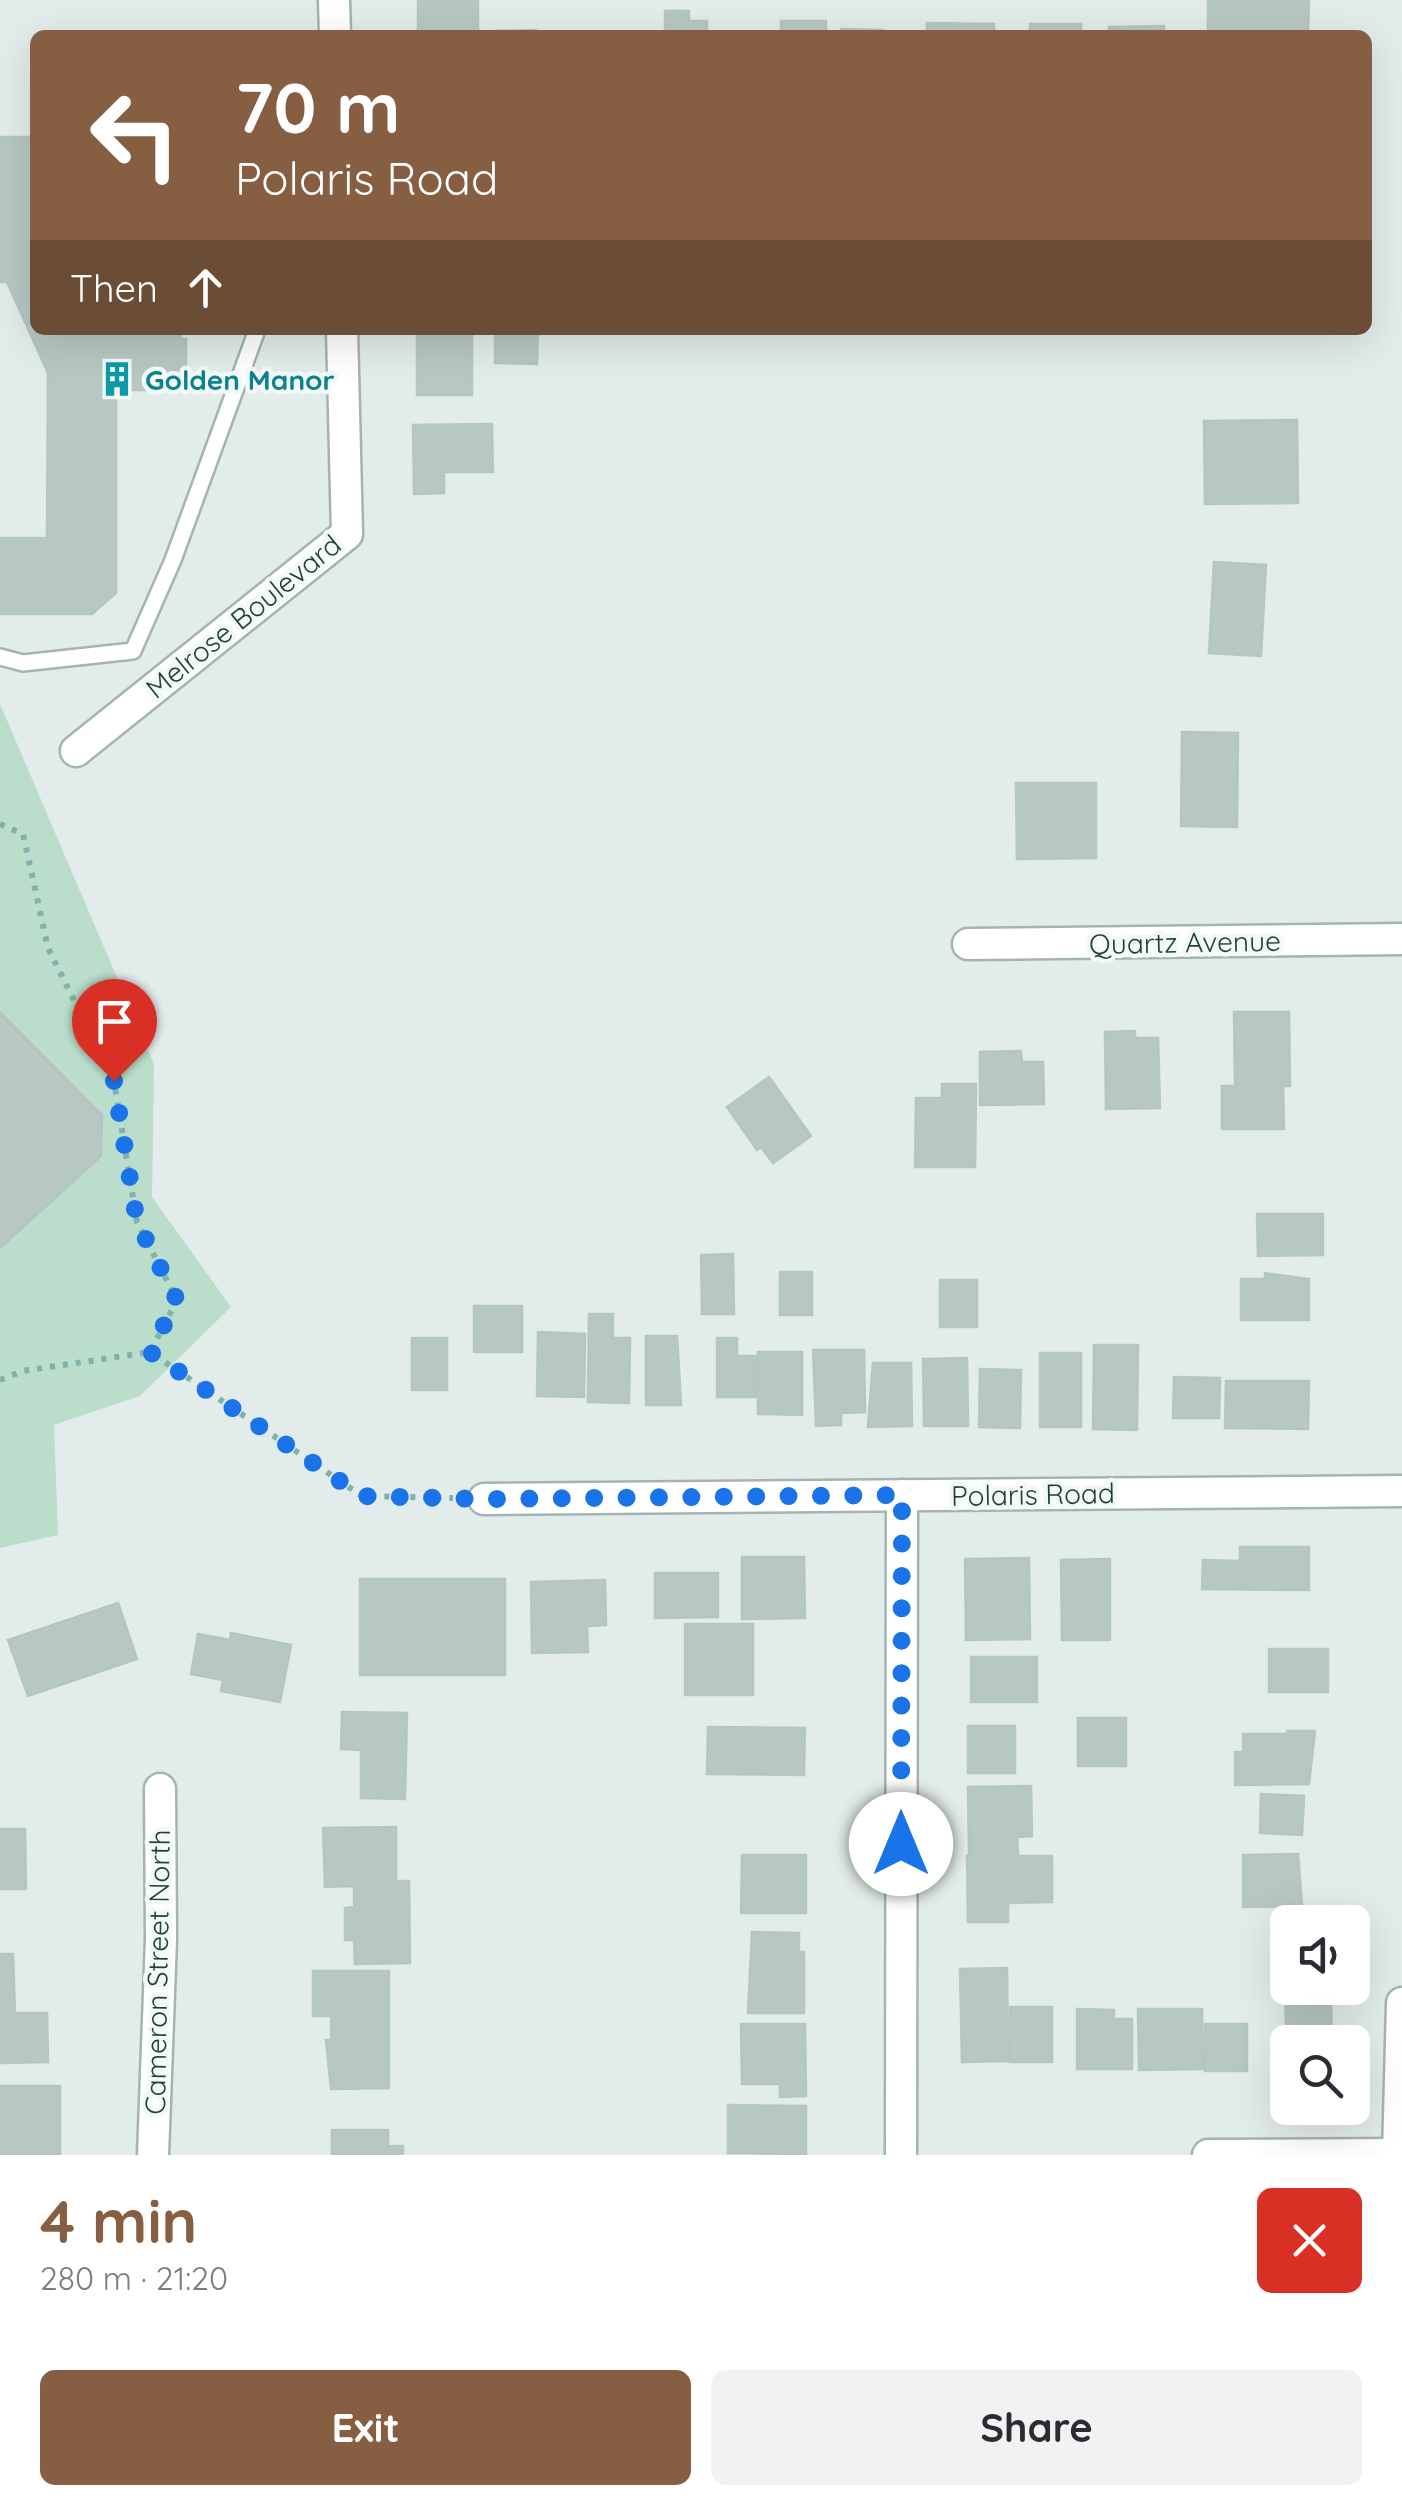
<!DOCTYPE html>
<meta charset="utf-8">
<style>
body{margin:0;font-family:Quicksand,sans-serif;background:#f2f2f3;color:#2b2b33;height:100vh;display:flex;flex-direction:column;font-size:38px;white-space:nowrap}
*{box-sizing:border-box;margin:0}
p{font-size:32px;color:#7c7c81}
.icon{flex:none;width:55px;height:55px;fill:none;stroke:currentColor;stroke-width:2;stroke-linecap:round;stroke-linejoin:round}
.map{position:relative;height:2155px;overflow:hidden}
.panel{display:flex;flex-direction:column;background:#fff;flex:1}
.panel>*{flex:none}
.banner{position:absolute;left:30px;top:30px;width:1342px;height:305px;border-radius:15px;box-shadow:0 10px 40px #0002;background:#865f43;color:#fff;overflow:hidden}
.buttons{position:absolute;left:1270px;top:1905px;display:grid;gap:20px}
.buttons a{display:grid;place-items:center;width:100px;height:100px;border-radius:15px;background:#fff;box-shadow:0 10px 40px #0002;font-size:50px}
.pin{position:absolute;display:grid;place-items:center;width:85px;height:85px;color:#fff;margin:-102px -42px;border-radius:50% 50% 50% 0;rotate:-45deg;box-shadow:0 0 10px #0007}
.pin .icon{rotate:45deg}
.me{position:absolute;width:110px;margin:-55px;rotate:0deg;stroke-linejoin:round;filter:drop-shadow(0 0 8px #0008)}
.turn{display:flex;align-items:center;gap:35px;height:210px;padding:0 40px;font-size:45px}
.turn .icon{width:130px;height:130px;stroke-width:2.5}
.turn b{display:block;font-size:70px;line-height:85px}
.then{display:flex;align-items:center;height:95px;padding:0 40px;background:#0003;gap:20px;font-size:38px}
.round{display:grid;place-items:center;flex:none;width:105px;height:105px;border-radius:15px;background:#f2f2f3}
.summary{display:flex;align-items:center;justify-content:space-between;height:170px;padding:0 40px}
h1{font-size:60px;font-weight:700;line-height:75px;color:#865f43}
.cta{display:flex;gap:20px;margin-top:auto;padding:20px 40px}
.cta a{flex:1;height:115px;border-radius:15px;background:#865f43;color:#fff;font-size:40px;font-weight:700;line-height:115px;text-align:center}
.cta a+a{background:#f2f2f3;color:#2b2b33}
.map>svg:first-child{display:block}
.green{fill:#badecb}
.building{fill:#b7c7c4;stroke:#b4c6c2;stroke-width:2.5}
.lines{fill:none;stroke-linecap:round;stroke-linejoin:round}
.lane-casing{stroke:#a4b4b2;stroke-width:20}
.street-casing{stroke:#a4b4b2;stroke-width:35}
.path{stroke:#81b1ac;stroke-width:6;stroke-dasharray:5 8;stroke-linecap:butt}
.lane{stroke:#fff;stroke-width:15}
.street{stroke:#fff;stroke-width:30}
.route{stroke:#1a73e8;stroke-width:18;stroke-dasharray:0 32.4}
.labels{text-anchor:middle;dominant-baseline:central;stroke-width:9;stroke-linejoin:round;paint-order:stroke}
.culture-label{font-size:28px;font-weight:bold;fill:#0d838f;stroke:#f2f9f7;text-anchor:start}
.street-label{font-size:28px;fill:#213e3c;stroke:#f2f9f7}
</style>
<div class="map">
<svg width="1402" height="2155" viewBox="0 0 1402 2155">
<rect width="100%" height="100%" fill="#e2ecea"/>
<!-- green -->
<path class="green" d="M0,704L154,1064L152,1197L231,1307L140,1396L54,1425L58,1535L0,1548Z"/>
<!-- building -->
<g class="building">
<rect x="418" y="0" width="60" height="35"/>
<path d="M1208,0H1309L1308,35H1208Z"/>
<path d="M665,11H689V21H707V35H665Z"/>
<rect x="781" y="21" width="45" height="14"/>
<path d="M927,23L994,24V35H927Z"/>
<rect x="1030" y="24" width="51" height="11"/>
<path d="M1164,26V35H1109V27Z"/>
<path d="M841,29L883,30V35H841Z"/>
<path d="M536,30V35H494V31Z"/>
<path d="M0,137H35V330H181V339H186V390H123V384H116V593L92,614H0V538H47L48,373L7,282H0Z"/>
<rect x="417" y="330" width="55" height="65"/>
<path d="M495,330H538L537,364L495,363Z"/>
<path d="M1297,420L1298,503L1205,504L1204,421Z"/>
<path d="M492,424L493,472H444V493L414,494L413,425Z"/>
<path d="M1214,562L1266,565L1261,656L1209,653Z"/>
<path d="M1182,732L1238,733L1237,827L1181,826Z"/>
<path d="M1016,783H1096V858L1017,859Z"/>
<path d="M0,1012L102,1115L101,1156L0,1248Z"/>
<path d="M1234,1012H1289L1290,1086H1283L1284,1129H1222V1086H1235Z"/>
<path d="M1135,1031V1038H1158L1160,1108L1106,1109L1105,1032Z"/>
<path d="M1021,1051L1022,1062H1043L1044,1104L980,1105V1052Z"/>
<path d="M769,1077L811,1136L773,1163L761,1147L757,1150L727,1107Z"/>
<path d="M942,1084H976L975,1167H915L916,1098H942Z"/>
<path d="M1257,1214H1323V1255L1258,1256Z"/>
<path d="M733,1254L734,1314H702L701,1255Z"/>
<rect x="780" y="1272" width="32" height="43"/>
<path d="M1265,1273L1309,1279V1320H1241V1279H1265Z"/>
<rect x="940" y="1280" width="37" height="47"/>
<rect x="474" y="1306" width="48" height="46"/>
<path d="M589,1314H613V1338H630L629,1403L588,1402Z"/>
<path d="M538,1332L585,1334L584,1397L537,1396Z"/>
<path d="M646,1336H677L681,1405H646Z"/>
<rect x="412" y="1338" width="35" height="52"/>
<path d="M717,1338H737V1356H756V1397H717Z"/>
<path d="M1094,1345H1138L1137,1430L1093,1429Z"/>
<path d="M813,1350H864L865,1412L841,1413V1425L816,1426Z"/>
<path d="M758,1352H802V1415L758,1414Z"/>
<rect x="1040" y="1353" width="41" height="74"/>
<path d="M967,1358L968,1426H924L923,1359Z"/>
<path d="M873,1363H911L912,1426L868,1427Z"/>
<path d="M980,1369L1021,1370L1020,1428L979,1427Z"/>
<path d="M1174,1377L1220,1378L1219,1418H1173Z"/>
<path d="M1226,1381H1309L1308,1429L1225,1428Z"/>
<path d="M1240,1547H1309V1590L1202,1589L1203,1560L1240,1561Z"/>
<path d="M742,1557H804L805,1618L742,1619Z"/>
<path d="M1029,1558L1030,1639L966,1640L965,1559Z"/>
<path d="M1110,1559V1640H1062L1061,1560Z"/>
<path d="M655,1573H718V1617L655,1618Z"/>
<rect x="360" y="1579" width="145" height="96"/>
<path d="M605,1580L606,1625L587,1626L588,1652L532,1653L531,1582Z"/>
<path d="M118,1603L137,1659L28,1696L8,1640Z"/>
<rect x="685" y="1624" width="68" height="71"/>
<path d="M231,1633L291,1645L280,1702L221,1691L223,1680L191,1674L198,1634L230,1640Z"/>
<rect x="1269" y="1649" width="59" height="43"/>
<rect x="971" y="1657" width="66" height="45"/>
<path d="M342,1712L407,1713L405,1799L361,1798V1750L341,1749Z"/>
<rect x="1078" y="1718" width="48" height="48"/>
<rect x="968" y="1726" width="47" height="47"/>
<path d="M708,1727L805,1728L804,1775L707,1774Z"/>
<path d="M1287,1731H1315L1309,1784L1235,1785V1752H1243V1734H1288Z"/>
<path d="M1031,1786L1032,1836L1017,1837L1018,1854L969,1855L968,1787Z"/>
<path d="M1261,1794L1304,1796L1302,1835L1260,1833Z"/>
<path d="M396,1827V1881H409L410,1963L355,1964L354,1940H345V1908L354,1907V1886L325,1887L323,1828Z"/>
<path d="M0,1829H25L26,1889H0Z"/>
<path d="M1298,1854L1302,1906L1243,1907V1855Z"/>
<path d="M742,1855H806V1913H741Z"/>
<path d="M967,1856H1052V1902L1008,1903V1922H968Z"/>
<path d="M752,1932L799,1933V1952H804V2013H748Z"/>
<path d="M0,1954H13L15,2013H47L48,2062L0,2063Z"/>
<path d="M1007,1968L1008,2061L962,2062L960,1969Z"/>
<path d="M313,1971H389V2088L331,2089L326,2040H331V2016H313Z"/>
<path d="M1285,1993H1305V2005H1331L1332,2042H1288V2090Z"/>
<rect x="1010" y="2007" width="42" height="55"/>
<path d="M1077,2009L1114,2010V2019H1132V2069H1077Z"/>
<path d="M1138,2009H1202L1203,2069L1139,2070Z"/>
<path d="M741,2024H805L806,2096L780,2097V2084H742Z"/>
<rect x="1205" y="2024" width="42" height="47"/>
<rect x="0" y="2086" width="60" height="69"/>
<path d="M728,2105L806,2106V2154L728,2153Z"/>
<path d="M332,2130H388V2146H403V2155H332Z"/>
</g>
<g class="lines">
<defs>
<path id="lane" d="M0,657L23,663L133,651L173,560L257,330"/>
<g id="street">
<path d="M334,0L335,35"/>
<path d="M76,751L347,534L342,330"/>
<path d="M968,944L1402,939"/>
<path d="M484,1499L1402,1491"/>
<path d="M153,2155L161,1939L160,1789"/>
<path d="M901,2155L902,1495"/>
<path d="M1208,2155L1398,2154"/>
<path d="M1398,2155L1402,2003"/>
</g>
</defs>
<!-- lane casing -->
<use href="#lane" class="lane-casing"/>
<!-- street casing -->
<use href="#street" class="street-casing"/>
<!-- path -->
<g class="path">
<path d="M0,824L23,834L48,948L114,1081L137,1222L177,1300L150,1352L362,1496L453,1498"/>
<path d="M0,1380L23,1371L150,1352"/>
</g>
<!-- lane -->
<use href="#lane" class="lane"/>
<!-- street -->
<use href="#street" class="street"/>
</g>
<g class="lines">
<!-- route -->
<path class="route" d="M114,1081L137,1222L177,1300L150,1352L362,1496L484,1499L902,1495L901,1844"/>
</g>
<!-- icons -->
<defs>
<symbol id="building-bare" viewBox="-9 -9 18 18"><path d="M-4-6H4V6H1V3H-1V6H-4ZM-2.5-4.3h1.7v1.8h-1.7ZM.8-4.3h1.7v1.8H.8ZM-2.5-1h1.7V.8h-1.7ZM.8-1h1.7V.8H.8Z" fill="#0f9aa8" stroke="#f2f9f7" stroke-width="2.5" paint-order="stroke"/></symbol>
</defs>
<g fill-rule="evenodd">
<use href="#building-bare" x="92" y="354" width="50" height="50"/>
</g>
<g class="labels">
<!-- culture labels -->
<g class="culture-label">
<text x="145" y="379">Golden Manor</text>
</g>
<!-- street labels -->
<g class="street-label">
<text transform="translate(243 616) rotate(-39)">Melrose Boulevard</text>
<text transform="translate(1185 942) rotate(-1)">Quartz Avenue</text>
<text transform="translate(1033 1494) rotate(-1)">Polaris Road</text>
<text transform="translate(157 1972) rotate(-89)">Cameron Street North</text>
</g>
</g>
</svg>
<div class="buttons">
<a><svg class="icon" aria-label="sound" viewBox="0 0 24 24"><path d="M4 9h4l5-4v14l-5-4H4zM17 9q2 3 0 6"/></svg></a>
<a><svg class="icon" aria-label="search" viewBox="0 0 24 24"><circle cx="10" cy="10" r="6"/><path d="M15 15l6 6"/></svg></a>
</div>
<div class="pin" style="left:114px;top:1081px;background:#d93025"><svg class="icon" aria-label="arrive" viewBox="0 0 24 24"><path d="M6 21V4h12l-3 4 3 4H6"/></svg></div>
<svg class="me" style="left:901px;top:1844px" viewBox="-20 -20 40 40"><circle r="19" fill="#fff"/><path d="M0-13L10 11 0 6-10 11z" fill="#1a73e8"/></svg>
<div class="banner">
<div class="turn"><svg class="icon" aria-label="left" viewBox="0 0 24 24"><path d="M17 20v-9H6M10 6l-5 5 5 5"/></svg><div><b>70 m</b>Polaris Road</div></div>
<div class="then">Then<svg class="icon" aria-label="ahead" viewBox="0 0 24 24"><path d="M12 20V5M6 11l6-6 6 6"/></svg></div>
</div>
</div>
<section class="panel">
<div class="summary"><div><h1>4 min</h1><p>280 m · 21:20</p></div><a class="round" style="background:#d93025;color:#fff"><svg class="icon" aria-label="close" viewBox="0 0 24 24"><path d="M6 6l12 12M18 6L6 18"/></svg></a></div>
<div class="cta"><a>Exit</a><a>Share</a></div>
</section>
